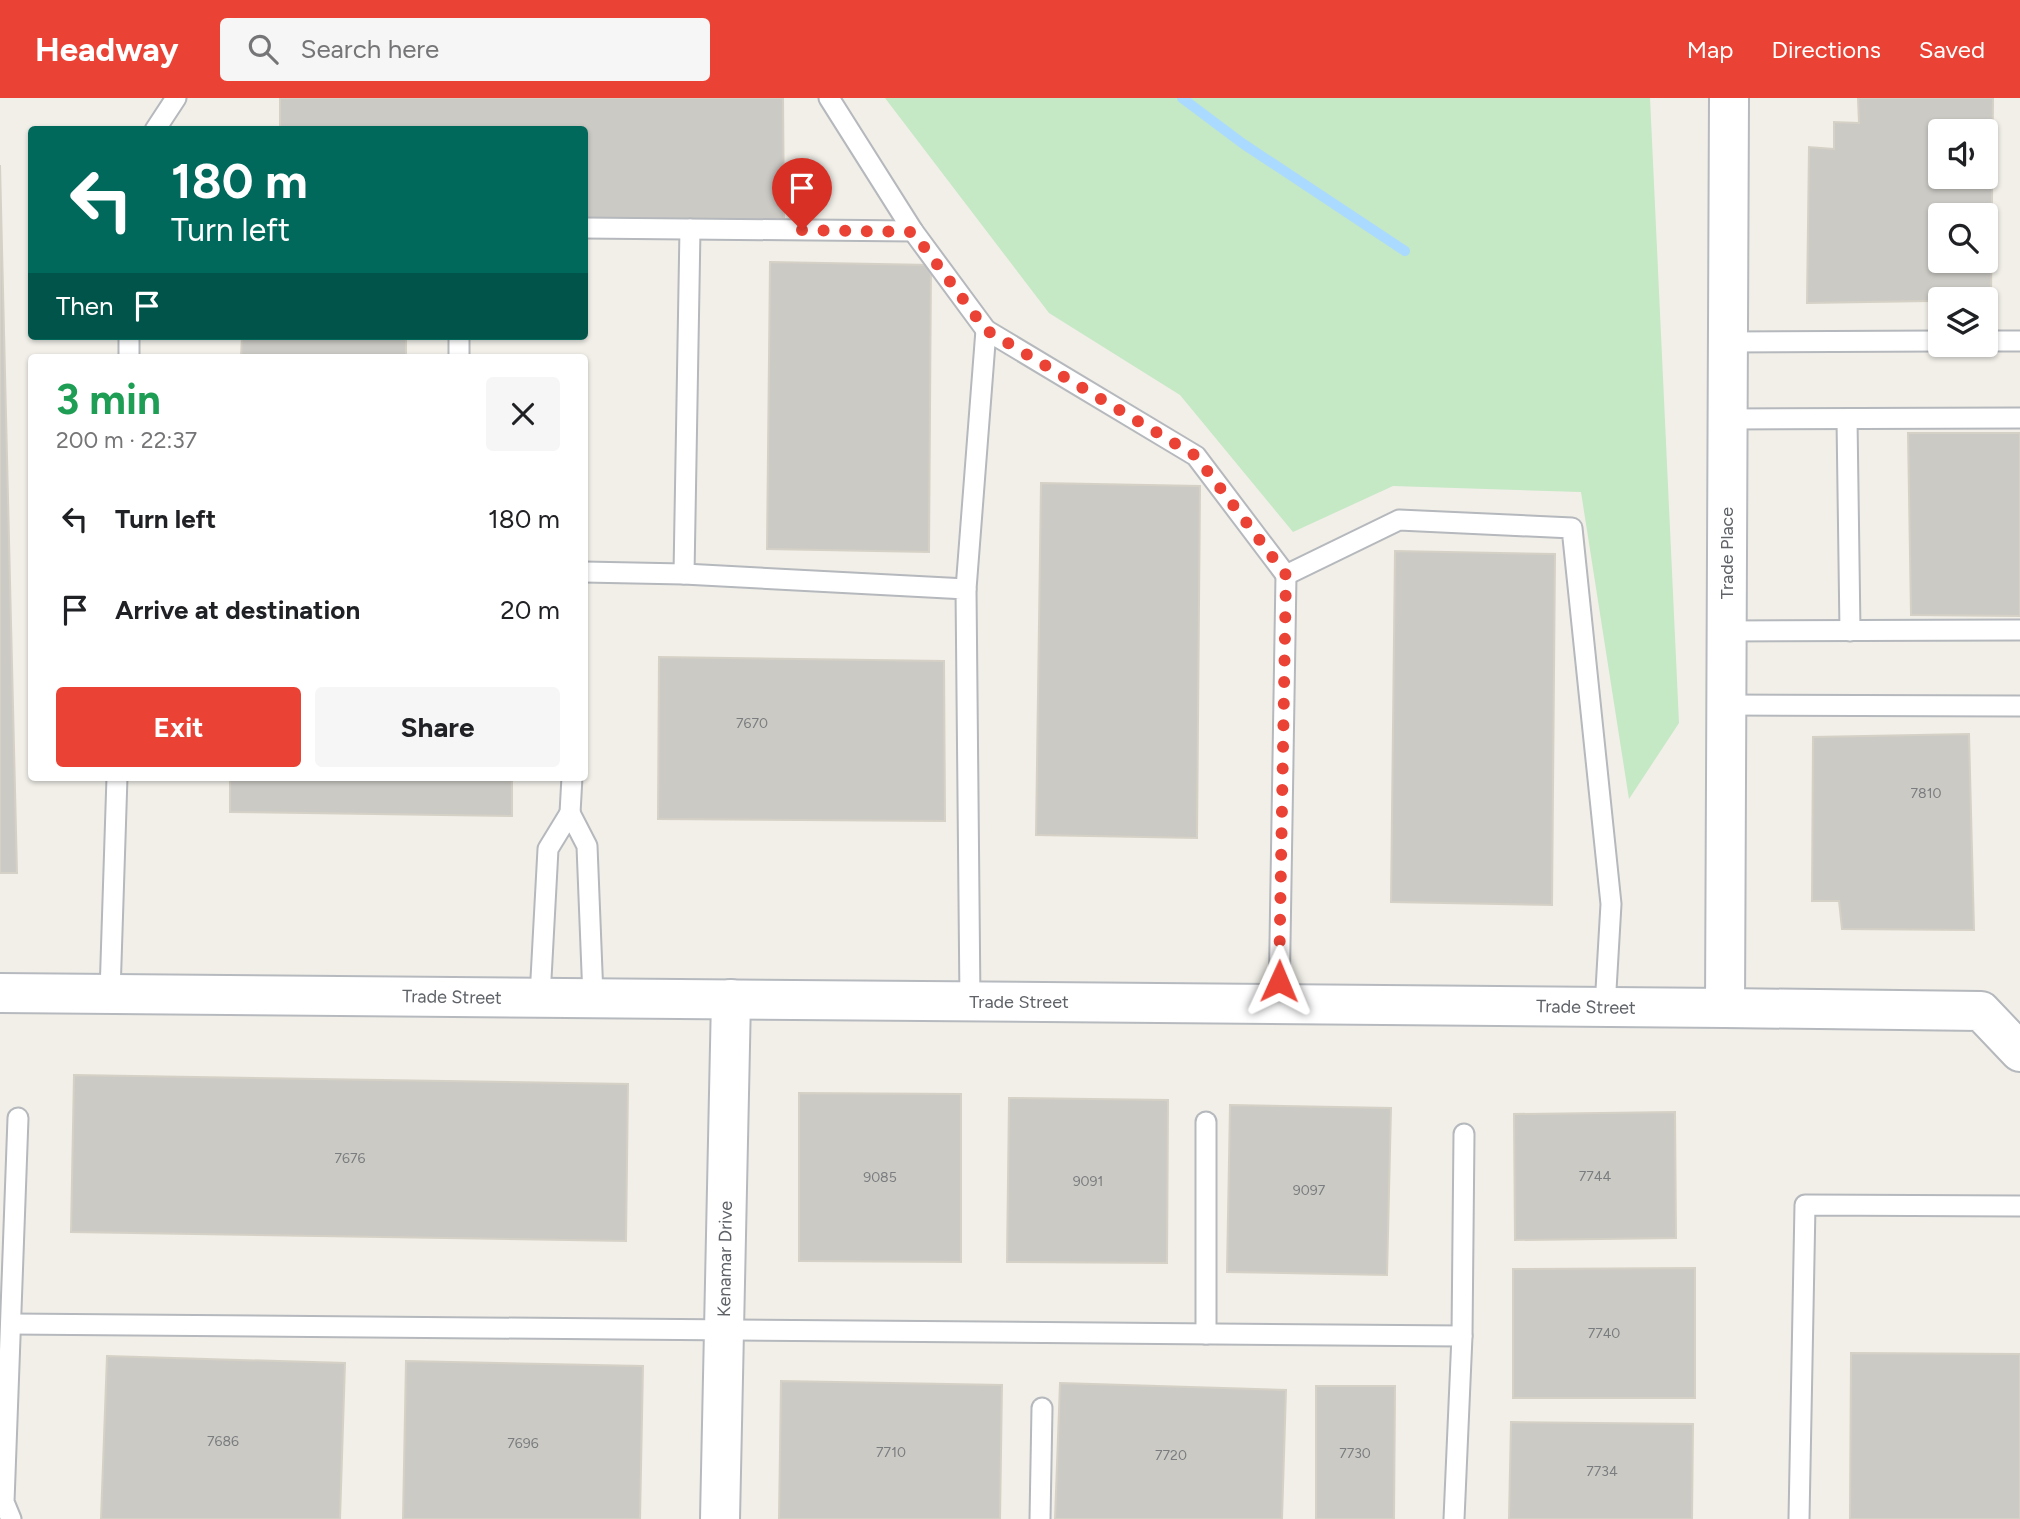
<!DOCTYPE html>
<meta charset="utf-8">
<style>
body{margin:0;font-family:Figtree,sans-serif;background:#f6f6f6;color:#202124;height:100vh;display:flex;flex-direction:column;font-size:26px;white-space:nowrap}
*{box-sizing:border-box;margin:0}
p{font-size:23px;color:#757577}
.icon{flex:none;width:38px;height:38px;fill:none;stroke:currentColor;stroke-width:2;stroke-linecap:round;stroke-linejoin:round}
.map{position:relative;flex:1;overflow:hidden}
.details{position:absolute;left:28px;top:256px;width:560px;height:427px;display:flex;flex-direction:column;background:#fff;border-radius:7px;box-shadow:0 2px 5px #0004}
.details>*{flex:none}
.hud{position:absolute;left:28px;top:28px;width:560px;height:214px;border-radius:7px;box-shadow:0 2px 5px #0004;background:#00695c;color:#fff;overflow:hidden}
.tools{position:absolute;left:1928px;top:21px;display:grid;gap:14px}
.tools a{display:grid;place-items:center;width:70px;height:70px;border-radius:7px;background:#fff;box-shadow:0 2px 5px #0004;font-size:35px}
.pin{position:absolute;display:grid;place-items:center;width:60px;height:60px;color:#fff;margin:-72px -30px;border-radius:50% 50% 50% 0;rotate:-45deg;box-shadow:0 0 7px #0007}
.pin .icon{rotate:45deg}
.me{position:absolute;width:77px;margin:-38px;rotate:1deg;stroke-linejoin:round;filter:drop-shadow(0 0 5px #0008)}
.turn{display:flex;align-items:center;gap:24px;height:147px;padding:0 28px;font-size:32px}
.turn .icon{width:91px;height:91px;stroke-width:2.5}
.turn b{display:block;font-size:49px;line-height:60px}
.then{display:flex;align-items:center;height:66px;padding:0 28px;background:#0003;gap:14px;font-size:26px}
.round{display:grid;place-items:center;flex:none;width:74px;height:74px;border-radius:7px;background:#f6f6f6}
.overview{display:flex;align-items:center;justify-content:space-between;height:119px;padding:0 28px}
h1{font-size:42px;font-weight:700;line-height:52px;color:#1e9e55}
.button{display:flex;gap:14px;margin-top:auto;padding:14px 28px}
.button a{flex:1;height:80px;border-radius:7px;background:#ea4335;color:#fff;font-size:28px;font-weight:700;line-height:80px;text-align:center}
.button a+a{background:#f6f6f6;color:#202124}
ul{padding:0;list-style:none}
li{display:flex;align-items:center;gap:21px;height:91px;padding:0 28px}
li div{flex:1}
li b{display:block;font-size:26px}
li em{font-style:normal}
header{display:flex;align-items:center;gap:42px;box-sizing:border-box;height:98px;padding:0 35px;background:#ea4335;color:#fff}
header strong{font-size:33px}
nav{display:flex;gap:38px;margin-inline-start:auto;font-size:24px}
.search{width:490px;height:63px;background:#f6f6f6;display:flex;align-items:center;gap:18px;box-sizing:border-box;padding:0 24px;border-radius:7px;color:#757577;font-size:26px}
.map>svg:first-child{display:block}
.green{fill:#c5e8c5}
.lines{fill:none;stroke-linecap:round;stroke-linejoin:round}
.stream{stroke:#aadaff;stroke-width:10}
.building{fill:#cccac5;stroke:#d6d1c6;stroke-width:2;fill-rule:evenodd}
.lane-casing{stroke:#b5b8bc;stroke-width:23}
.street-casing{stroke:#b5b8bc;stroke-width:42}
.secondary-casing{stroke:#b6babf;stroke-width:42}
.lane{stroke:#fff;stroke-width:19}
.street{stroke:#fff;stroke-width:38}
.secondary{stroke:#fff;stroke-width:38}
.route{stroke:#ea4335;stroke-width:12;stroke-dasharray:0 21.6}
.labels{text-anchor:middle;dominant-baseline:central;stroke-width:5;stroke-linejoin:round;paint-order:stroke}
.number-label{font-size:14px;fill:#7a7d7f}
.street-label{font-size:18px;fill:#5f6368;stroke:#fff}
</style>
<header>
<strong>Headway</strong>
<div class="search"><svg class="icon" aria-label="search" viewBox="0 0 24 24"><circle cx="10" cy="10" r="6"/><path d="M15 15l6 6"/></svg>Search here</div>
<nav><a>Map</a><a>Directions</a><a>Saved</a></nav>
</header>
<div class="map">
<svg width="2020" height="1421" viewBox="0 0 2020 1421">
<rect width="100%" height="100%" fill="#f1efe8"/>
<!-- green -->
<path class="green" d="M885,0H1650L1679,625L1629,701L1581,394L1393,388L1293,434L1180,297L1049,215Z"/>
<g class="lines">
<!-- stream -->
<path class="stream" d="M1182,0L1242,45L1405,153"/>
</g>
<!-- building -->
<g class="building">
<path d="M280,0H783L784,124L584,120V32H280Z"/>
<path d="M1858,0H1993L1991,202L1807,205L1809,49L1834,51V24L1859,25ZM1941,33H1986V79H1941ZM1941,117H1986V163H1941Z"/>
<path d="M0,67L17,775H0Z"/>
<path d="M770,164L931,167L929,454L767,451Z"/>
<path d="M242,238H406V259H241Z"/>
<path d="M1908,335H2020V518L1911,517Z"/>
<path d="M1041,385L1200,388L1197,740L1036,737Z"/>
<path d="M1395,453L1555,456L1552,807L1391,804Z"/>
<path d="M659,559L944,563L945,723L658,721Z"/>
<path d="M1969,636L1974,832L1842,831L1839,803H1812L1813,639Z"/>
<path d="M230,679H512V718L230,714Z"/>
<path d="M74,977L628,986L626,1143L71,1134Z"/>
<path d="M799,995L961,996V1164L799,1163Z"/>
<path d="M1009,1000L1168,1002L1167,1165L1007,1164Z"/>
<path d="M1230,1007L1391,1010L1387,1177L1227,1174Z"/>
<path d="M1675,1014L1676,1140L1515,1142L1514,1016Z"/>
<path d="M1695,1170V1300H1513V1171Z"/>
<path d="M1851,1255L2020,1256V1421H1850Z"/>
<path d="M107,1258L345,1265L340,1421H101Z"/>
<path d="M406,1263L643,1268L640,1421H403Z"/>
<path d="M781,1283L1002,1287L1000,1421H779Z"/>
<path d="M1060,1285L1286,1292L1282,1421H1055Z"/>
<path d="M1316,1288H1395L1394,1421H1316Z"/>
<path d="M1511,1324L1693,1326L1692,1421H1509Z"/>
</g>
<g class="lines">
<defs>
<g id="lane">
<path d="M829,0L913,133L986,232"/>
<path d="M155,32L176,0"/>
<path d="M584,130L913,133"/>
<path d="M459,238V259"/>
<path d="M1986,243H2020"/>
<path d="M1728,244L1941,243"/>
<path d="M129,259V238"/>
<path d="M1728,321L2020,320"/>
<path d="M1847,321L1850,533"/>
<path d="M584,474L684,476L966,491L970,904"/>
<path d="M684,476L690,131"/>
<path d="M966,491L986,232L1196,358L1286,477L1399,422L1572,430L1611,806L1605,909"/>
<path d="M1727,533L2020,532"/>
<path d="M1726,607L2020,608"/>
<path d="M570,715L572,679"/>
<path d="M110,895L117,679"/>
<path d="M540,899L548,751L570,715L587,748L593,899"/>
<path d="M1279,906L1286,477"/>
<path d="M1206,1024V1236"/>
<path d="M11,1226L1462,1238"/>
<path d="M11,1421L4,1404L18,1020"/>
<path d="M1040,1421L1042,1310"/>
<path d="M1454,1421L1462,1238L1464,1036"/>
<path d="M1799,1421L1805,1107L2020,1108"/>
</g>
<path id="street" d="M1725,910L1981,913L2020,954"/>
<g id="secondary">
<path d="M0,895L1725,910L1729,0"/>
<path d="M720,1421L731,901"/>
</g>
</defs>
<!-- lane casing -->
<use href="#lane" class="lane-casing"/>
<!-- street casing -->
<use href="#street" class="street-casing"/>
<!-- secondary casing -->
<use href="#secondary" class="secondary-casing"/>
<!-- lane -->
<use href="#lane" class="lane"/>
<!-- street -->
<use href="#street" class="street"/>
<!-- secondary -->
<use href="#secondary" class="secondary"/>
</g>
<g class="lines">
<!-- route -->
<path class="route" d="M802,132L913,134L986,232L1196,358L1286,477L1279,883"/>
</g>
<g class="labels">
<!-- number labels -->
<g class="number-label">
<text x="752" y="625">7670</text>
<text x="1926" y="695">7810</text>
<text x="350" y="1060">7676</text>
<text x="1595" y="1078">7744</text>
<text x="880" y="1079">9085</text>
<text x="1088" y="1083">9091</text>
<text x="1309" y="1092">9097</text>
<text x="1604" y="1235">7740</text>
<text x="223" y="1343">7686</text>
<text x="523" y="1345">7696</text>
<text x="891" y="1354">7710</text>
<text x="1355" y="1355">7730</text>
<text x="1171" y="1357">7720</text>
<text x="1602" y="1373">7734</text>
</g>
<!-- street labels -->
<g class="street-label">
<text transform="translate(1727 455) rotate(-90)">Trade Place</text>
<text transform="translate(452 899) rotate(1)">Trade Street</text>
<text x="1019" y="904">Trade Street</text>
<text transform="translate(1586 909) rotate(1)">Trade Street</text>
<text transform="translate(725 1161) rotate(-89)">Kenamar Drive</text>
</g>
</g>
</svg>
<div class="tools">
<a><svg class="icon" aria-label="sound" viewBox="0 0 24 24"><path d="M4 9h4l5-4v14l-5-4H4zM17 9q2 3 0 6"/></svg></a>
<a><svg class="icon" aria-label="search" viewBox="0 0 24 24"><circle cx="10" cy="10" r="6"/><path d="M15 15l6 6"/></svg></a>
<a><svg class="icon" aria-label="layers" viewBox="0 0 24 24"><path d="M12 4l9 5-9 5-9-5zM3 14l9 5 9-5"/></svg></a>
</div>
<div class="pin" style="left:802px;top:132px;background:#d93025"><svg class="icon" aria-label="arrive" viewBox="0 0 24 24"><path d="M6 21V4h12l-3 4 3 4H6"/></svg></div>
<svg class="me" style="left:1279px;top:883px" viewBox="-20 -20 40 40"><path d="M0-17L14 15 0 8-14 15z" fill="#ea4335" stroke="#fff" stroke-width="4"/></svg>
<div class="hud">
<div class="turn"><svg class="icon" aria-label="left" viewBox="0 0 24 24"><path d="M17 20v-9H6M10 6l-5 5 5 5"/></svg><div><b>180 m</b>Turn left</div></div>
<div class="then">Then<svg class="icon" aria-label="arrive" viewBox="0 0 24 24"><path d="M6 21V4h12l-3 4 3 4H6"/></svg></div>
</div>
<section class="details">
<div class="overview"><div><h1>3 min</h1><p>200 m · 22:37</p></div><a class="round"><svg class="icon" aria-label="close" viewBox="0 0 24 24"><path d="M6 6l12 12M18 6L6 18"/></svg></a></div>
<ul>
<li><svg class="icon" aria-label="left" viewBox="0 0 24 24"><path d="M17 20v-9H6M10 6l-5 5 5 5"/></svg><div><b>Turn left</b></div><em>180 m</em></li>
<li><svg class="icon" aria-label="arrive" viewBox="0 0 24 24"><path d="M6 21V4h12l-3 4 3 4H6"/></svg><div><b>Arrive at destination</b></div><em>20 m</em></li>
</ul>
<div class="button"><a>Exit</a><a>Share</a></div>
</section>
</div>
